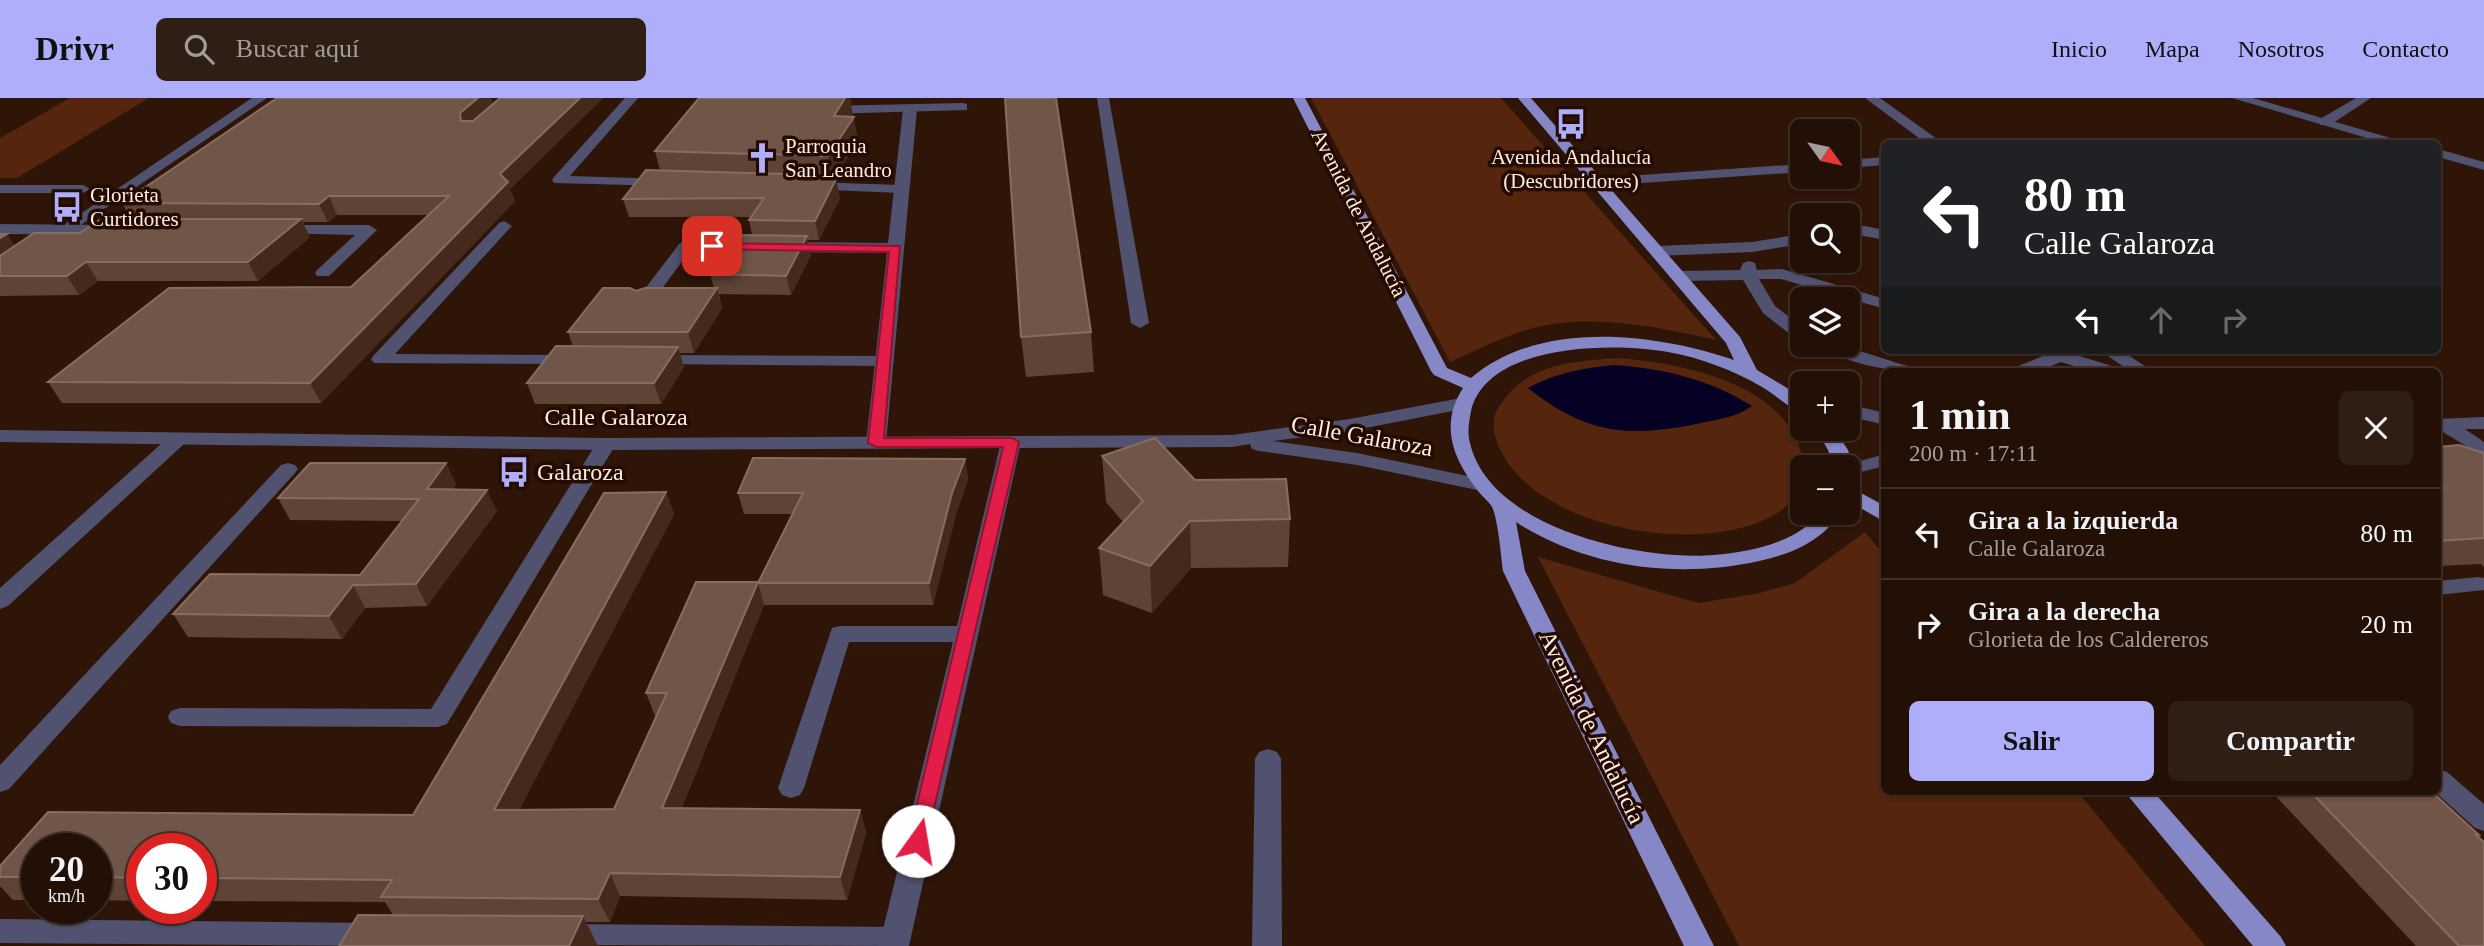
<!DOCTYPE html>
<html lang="es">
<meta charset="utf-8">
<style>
body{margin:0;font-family:Georgia,serif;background:#2e1e14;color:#f1f3f6;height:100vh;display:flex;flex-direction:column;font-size:26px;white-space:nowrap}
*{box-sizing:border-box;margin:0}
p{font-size:23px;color:#a29d9b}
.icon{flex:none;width:38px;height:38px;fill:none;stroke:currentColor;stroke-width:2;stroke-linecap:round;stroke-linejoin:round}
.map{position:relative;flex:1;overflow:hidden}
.drawer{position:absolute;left:1881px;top:270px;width:560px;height:427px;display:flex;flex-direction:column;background:#221006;border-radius:10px;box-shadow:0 2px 5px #0004,0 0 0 2px #3f3028}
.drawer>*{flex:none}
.banner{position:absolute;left:1881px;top:42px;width:560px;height:214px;border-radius:10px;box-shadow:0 2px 5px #0004,0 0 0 2px #3f3028;background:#202124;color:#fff;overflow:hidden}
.needle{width:46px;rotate:123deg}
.buttons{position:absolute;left:1790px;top:21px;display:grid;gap:14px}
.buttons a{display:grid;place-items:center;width:70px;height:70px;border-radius:10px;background:#221006;box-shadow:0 2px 5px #0004,0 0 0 2px #3f3028;font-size:35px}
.speed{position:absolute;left:21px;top:735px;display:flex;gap:14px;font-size:35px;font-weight:700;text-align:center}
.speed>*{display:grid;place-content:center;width:91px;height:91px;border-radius:50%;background:#221006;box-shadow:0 2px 5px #0004,0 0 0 2px #3f3028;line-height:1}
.speed small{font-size:18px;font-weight:400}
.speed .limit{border:10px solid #d22;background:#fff;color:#111}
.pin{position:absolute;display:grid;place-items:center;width:60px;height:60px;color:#fff;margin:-30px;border-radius:14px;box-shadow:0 4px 10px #0006}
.me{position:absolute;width:77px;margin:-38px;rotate:13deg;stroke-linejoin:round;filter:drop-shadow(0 0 5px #0008)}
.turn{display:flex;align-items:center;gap:24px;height:147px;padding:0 28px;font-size:32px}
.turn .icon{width:91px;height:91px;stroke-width:2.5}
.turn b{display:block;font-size:49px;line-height:60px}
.lanes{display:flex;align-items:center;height:66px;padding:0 28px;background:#0003;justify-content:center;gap:35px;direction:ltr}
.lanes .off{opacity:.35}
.round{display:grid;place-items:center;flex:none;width:74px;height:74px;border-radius:10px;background:#2e1e14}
.overview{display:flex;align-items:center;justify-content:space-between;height:119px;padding:0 28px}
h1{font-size:42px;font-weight:800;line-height:52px}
.button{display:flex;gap:14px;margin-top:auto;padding:14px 28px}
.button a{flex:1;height:80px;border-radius:10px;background:#aeaefb;color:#111;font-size:28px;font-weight:800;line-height:80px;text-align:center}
.button a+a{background:#2e1e14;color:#f1f3f6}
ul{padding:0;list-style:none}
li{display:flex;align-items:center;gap:21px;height:91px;padding:0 28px;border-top:2px solid #3f3028}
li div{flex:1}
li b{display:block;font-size:26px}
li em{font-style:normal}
header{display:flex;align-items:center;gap:42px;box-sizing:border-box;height:98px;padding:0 35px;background:#aeaefb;color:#111}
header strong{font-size:33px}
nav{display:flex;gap:38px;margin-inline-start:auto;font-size:24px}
.search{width:490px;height:63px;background:#2e1e14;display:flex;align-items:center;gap:18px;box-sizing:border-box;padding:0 24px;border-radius:10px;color:#a29d9b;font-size:26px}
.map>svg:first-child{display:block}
.green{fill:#55250d}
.water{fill:#060024}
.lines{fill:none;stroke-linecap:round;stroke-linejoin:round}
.service{fill:#515270;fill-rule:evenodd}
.pedestrian{fill:#515270;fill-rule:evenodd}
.minor{fill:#515270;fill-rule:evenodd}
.tertiary{fill:#515270;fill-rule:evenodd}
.primary{fill:#8687c6;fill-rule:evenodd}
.wall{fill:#5f4336}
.shaded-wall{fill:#44291c}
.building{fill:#705549;stroke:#876d61;stroke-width:2}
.route{fill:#e11d48;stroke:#92132f;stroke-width:2}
.labels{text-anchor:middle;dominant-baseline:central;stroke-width:7;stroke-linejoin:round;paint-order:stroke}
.far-poi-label{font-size:21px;fill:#ffece4;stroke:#240b02;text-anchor:start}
.far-street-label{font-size:21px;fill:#ffece4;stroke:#240b02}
.street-label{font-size:24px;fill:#ffece4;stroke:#240b02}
.poi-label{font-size:24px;fill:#ffece4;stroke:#240b02;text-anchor:start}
</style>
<header>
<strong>Drivr</strong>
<div class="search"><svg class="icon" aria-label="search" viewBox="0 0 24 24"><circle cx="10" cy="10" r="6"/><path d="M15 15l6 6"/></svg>Buscar aquí</div>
<nav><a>Inicio</a><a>Mapa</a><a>Nosotros</a><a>Contacto</a></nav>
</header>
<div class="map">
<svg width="2484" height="848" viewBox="0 0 2484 848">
<rect width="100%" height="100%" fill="#2e1508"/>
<!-- green -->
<g class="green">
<path d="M70,0H149L17,80H0V40Z"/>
<path d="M1311,0H1501L1716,242C1653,228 1583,213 1520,234C1496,242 1473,254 1450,264Z"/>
<path d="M1621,260C1675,265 1761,281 1791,332C1869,462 1568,471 1503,357C1496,345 1489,325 1497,312C1524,265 1572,263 1621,260Z"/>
<path d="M1865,434L1885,458V693H2077L2205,848H1739L1538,459L1698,505L1755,496L1795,485Z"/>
</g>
<!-- water -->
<path class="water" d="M1615,267C1665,271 1709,281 1752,308C1737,319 1719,321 1701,325C1629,340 1587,337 1528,290C1557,275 1582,270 1615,267Z"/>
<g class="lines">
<!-- service -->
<g class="service">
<path d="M1865,0H1880L1944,46H1927Z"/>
<path d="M1885,59V67L1848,70V62Z"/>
<path d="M1802,66V74L1597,88L1590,84L1597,80Z"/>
<path d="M1859,127L1885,132V142L1859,137L1848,139V129Z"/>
<path d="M1802,136V146L1752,154L1657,158L1649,153L1657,148L1752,144Z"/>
<path d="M1749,163L1755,165L1757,172L1782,171L1885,201V211L1781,181H1759L1775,208L1802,229V242L1796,241L1763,215L1743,182L1678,183L1670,178L1678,173L1740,172L1743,165Z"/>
<path d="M1816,247C1848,246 1881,261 1912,269L1915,273C1880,273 1852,264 1819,251Z"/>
<path d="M2032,252H2068L2070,255L2115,269L2118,273H2090L2061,264L2038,273H2013L2016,269L2043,258Z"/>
<path d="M2099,252H2121L2152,273H2130Z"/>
</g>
<!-- pedestrian -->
<g class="pedestrian">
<path d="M625,0H638L570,78L664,81L669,82L671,85L669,88L554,85L552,82L554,79Z"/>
<path d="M1097,0H1109L1149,225L1140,230L1131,225Z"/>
<path d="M962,5L967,6V12L824,16L817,12L824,8Z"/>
<path d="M811,84L901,87L908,91L901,95L806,91L804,88L806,85Z"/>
<path d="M0,87H83L90,91L83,95H0Z"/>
<path d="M504,123L512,128L509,131L395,256L571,257L577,258L580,262L577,266L374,265L371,261L374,257L499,125Z"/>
<path d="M656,257L885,258L894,263L885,268L650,266L647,262L650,258Z"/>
<path d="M288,365L295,367L298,371L295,375L9,691L0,694V667L281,367Z"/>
<path d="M0,821L376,825L386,828L390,837L386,846L380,848L0,845Z"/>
<path d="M565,826L896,829L906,833L910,842L908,848L555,847L551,838L555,829Z"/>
</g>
<!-- minor -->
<g class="minor">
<path d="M2356,0H2371L2330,27H2320V21Z"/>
<path d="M910,7L917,11L886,345L876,351L866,345L887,155L690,153L648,209L642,210L634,205L680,145L686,143L888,145L903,11Z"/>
<path d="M0,126L113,127L121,132L113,137L0,136Z"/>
<path d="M279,127H369L377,132L329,178H317L315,175L317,172L355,137L274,135L271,132L274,129Z"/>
<path d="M177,336L184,338L187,342L184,346L8,508L0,511V490L170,338Z"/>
<path d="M1011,338L1021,344L909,848H879L953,544H849L804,690L800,697L791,700L782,697L778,690L832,530L840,528H957L1001,344Z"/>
<path d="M606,340L616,346L447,626L438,629L180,628L171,625L168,619L171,613L180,610L431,611L596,346Z"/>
<path d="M2478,479L2484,480V492L2438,497V483Z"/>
<path d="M1268,651L1277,654L1281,661L1282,848H1252L1255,661L1259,654Z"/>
<path d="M2438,671L2447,674L2484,706V733L2475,730L2434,693H2438Z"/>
</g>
<!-- tertiary -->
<g class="tertiary">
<path d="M252,0H267L0,182V170Z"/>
<path d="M2232,0H2253L2411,46H2387Z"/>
<path d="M2438,51L2484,64V72L2438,59Z"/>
<path d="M1461,300L1470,306L1468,310L1350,333L1273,343L1357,355L1482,381L1489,383L1492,387L1489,391L1482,393L1357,367L1259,353L1252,351L1250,346L1232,349L606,352L0,344V332L606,340L1232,337L1350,321Z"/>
<path d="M1848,306L1885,315V327L1848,318Z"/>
<path d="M2484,319V331H2465L2484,344V359L2438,331V321Z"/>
<path d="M1885,356V368L1848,377V369H1839Z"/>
</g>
<!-- primary -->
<g class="primary">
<path d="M1293,0H1305L1447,270L1471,280C1540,221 1655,235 1734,262L1726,245L1518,0H1531L1740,239L1757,272L1802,299V314C1788,310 1775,296 1762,289C1733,272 1701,260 1668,254C1613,244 1487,245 1471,313C1469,324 1467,335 1470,345C1490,431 1640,463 1714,457C1750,454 1796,445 1820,415H1840C1822,443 1792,456 1759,463C1678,481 1587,470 1516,424L1525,473L1714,848H1684L1503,473C1501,458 1498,421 1492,409C1489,404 1482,398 1478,393C1453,361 1439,327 1463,290L1434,277L1431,273Z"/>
<path d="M1816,331H1834L1848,352L1853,369L1850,373L1848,369H1833L1828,352Z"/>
<path d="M1848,388L1885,408V424L1848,403Z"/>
<path d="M2124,693H2153L2281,839L2286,848H2253Z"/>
</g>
</g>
<!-- wall -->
<g class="wall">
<path d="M500,0H603L510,91L515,103L321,305H62L48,284L351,189L429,117H337L328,124H303L310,139L258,183H98L79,197L0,198V136L15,148L80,135L131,121L122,105L493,6Z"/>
<path d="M699,0H850L853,17L852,19L858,43L833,81L840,100L819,142H808L811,157L791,197L719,196L722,210L694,255H680L684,269L661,306H535L527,285L573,248L568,234L636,193L714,190L710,176L752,137L749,122L751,119H629L623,101L660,72L655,53Z"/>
<path d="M1091,234L1094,274L1026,279L1021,239Z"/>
<path d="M2438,349L2484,355V469L2481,466L2438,468Z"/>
<path d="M1102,358L1195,382L1290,421L1288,469L1191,470L1152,515L1103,497L1099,450L1123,424L1106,404Z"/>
<path d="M753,360L965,361L968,382L956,416L933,507H764L681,711L860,712L866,735L847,802L620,798L610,824H585L598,848H339L358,817H393L385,804L201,803V751H142V803L96,802V751H37V802H13L0,788V768L48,714L413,717L604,395L666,394L674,416L519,712L614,711L657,618H655L646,595L696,484H758V485L793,416H744L738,395Z"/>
<path d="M446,365L456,387L453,391L497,413L427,508L365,510L342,541L188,539L173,516L360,477L402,423L290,422L278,400Z"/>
<path d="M2271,693H2431L2479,737L2477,738L2484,848H2416Z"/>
</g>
<!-- shaded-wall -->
<g class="shaded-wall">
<path d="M478,0H491L494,8L466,32L461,23L460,15Z"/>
<path d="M580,0H603L510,91L515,103L321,305L310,285L500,76Z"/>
<path d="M845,0H850L853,17L844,33L854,19L858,43L833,83L828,58L834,18Z"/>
<path d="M836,81L840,100L819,142L815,123Z"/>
<path d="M329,98L337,117L328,124L319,106Z"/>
<path d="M301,121L310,139L258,183L248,164Z"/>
<path d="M7,136L19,154L0,167V140Z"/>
<path d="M807,138L811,157L791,197L786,178Z"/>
<path d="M86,164L98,183L79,197L67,178Z"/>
<path d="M717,190L722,210L694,255L688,234Z"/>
<path d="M678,249L684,269L661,306L654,285Z"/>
<path d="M965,361L968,382L956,416L933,507L929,485L952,395Z"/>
<path d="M446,365L456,387L438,413L427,391Z"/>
<path d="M487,392L497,413L427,508L416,486Z"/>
<path d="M666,394L674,416L507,735L494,712Z"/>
<path d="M1190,423L1191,470L1152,515L1150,468Z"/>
<path d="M758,484L764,507L671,734L662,710Z"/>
<path d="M353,487L365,510L342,541L329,518Z"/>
<path d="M860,712L866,735L847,802L840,779Z"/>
<path d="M610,775L620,798L610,824L598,801Z"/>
<path d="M583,818L598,848H569Z"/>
</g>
<!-- building -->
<g class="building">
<path d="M277,0H478L460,15L461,23H473L500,0H580L500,76L508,84L310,285L48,284L169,190L351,189L449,98H329L319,106L122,105Z"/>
<path d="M699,0H845L834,18L854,19L828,58L655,53Z"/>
<path d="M1005,0H1056L1091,234L1021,239Z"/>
<path d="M646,72L820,77L817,81H836L815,123L749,122L764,100L623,101Z"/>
<path d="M101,121H301L248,164H86L67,178H0V158L34,135H80Z"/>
<path d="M0,136H7L0,140Z"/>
<path d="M738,137L807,138L786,178L710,176Z"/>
<path d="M603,190H630L636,193L645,190H717L688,234H568Z"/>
<path d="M556,248L678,249L654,285H527Z"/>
<path d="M1155,340L1195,382L1286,381L1290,421L1190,423L1150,468L1099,450L1143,403L1102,358Z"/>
<path d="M2459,347L2484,355V440L2438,443V349Z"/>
<path d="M753,360L965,361L952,395L929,485H758L803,395H738Z"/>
<path d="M310,365H446L427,391L487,392L416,486L353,487L329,518L173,516L210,476L360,477L419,401L278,400Z"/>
<path d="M666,394L494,712L614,711L667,595H646L696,484H758L662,710L860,712L840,779L610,775L598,801L381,799L392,782L201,780V751H142V780L96,779V751H37V779H0V768L48,714L413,717L604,395Z"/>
<path d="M2310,693H2431L2479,737H2476L2484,744V848H2459Z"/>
<path d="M358,817L583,818L569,848H339Z"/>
</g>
<!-- route -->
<path class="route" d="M712,145L900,148L884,340H1012L1019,344L925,749L918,752L911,749L908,743L1003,349H876L868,345L889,154L708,151V146Z"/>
<!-- icons -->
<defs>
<symbol id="bus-bare" viewBox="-9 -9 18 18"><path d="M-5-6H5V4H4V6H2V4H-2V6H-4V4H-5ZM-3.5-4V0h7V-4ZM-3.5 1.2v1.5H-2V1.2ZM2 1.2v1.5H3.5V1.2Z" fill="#aeaefb" stroke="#240b02" stroke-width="2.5" paint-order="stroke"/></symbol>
<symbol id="church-bare" viewBox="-9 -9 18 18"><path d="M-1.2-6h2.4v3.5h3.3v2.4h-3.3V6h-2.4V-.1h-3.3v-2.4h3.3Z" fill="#aeaefb" stroke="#240b02" stroke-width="2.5" paint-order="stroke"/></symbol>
</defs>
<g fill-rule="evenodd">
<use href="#bus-bare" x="1549" y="4" width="44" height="44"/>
<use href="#church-bare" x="740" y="38" width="44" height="44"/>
<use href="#bus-bare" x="45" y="87" width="44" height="44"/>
<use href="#bus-bare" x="492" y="352" width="44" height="44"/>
</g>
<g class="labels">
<!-- far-poi labels -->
<g class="far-poi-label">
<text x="785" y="48">Parroquia<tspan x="785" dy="24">San Leandro</tspan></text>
<text x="1571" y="59" text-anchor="middle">Avenida Andalucía<tspan x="1571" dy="24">(Descubridores)</tspan></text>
<text x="90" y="97">Glorieta<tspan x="90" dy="24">Curtidores</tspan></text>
</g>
<!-- far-street labels -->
<g class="far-street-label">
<text transform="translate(1359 115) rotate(63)">Avenida de Andalucía</text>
</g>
<!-- street labels -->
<g class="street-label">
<text x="616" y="319">Calle Galaroza</text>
<text transform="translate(1362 338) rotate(10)">Calle Galaroza</text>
<text transform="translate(1592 629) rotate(64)">Avenida de Andalucía</text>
</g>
<!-- poi labels -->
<g class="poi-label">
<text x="537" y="374">Galaroza</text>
</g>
</g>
</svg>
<div class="buttons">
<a><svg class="needle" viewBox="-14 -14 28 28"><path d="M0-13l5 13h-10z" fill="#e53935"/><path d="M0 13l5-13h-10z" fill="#a29d9b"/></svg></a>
<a><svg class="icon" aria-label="search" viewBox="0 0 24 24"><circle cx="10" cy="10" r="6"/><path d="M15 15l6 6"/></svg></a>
<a><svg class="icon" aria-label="layers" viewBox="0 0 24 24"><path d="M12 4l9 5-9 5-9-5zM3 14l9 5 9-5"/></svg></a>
<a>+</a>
<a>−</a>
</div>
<div class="speed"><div>20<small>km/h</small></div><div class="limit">30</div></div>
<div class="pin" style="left:712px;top:148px;background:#d93025"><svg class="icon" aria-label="arrive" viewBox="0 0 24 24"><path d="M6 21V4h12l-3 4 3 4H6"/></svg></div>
<svg class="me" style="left:918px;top:743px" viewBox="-20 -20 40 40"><circle r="19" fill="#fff"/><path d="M0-13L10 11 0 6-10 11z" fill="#e11d48"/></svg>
<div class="banner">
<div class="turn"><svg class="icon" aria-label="left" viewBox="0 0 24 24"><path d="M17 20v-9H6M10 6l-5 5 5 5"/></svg><div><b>80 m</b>Calle Galaroza</div></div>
<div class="lanes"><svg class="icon" aria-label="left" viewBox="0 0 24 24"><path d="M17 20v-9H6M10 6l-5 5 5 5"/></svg><svg class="icon off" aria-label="ahead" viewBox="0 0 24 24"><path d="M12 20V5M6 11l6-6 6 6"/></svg><svg class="icon off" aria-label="right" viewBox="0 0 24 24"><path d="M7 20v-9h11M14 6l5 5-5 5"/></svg></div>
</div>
<section class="drawer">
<div class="overview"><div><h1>1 min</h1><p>200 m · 17:11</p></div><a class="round"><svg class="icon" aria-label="close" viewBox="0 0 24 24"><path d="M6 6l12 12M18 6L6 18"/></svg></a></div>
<ul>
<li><svg class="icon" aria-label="left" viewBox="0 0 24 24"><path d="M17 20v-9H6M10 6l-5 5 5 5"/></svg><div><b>Gira a la izquierda</b><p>Calle Galaroza</p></div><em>80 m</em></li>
<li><svg class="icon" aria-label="right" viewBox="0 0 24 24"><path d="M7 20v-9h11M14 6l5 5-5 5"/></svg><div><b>Gira a la derecha</b><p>Glorieta de los Caldereros</p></div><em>20 m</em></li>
</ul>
<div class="button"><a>Salir</a><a>Compartir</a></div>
</section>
</div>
